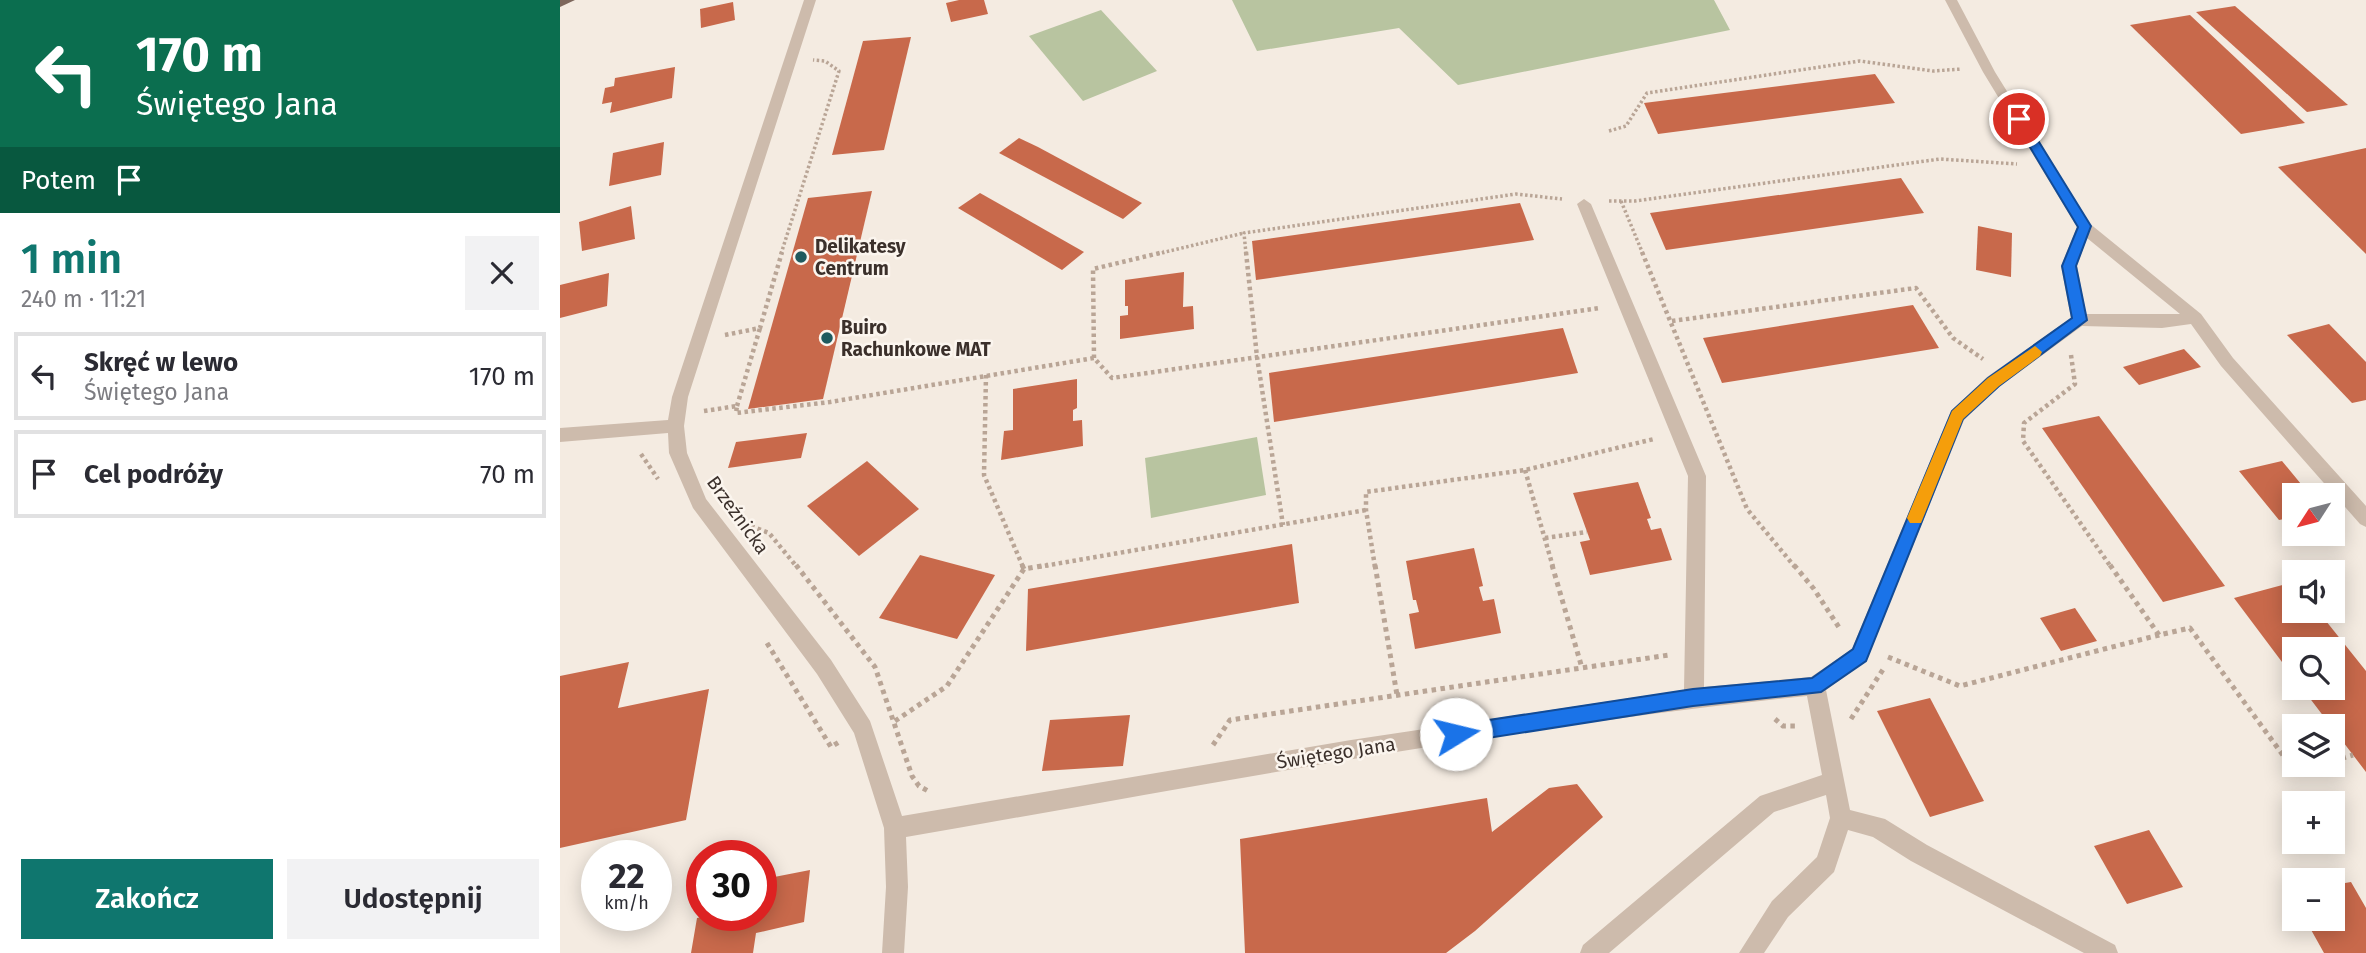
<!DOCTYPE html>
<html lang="pl">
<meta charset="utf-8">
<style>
body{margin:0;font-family:"Fira Sans",sans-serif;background:#f2f2f3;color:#2b2b33;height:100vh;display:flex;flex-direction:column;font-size:26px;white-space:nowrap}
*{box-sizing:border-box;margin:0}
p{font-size:23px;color:#7c7c81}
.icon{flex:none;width:38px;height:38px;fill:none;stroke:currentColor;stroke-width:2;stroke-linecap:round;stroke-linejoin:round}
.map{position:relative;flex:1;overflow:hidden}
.panel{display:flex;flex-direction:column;background:#fff;width:560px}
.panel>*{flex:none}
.guide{background:#0b6e4f;color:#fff;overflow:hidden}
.needle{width:46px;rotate:234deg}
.controls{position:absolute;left:1722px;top:483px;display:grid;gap:14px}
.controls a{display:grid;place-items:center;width:63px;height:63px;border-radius:0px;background:#fff;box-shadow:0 4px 18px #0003;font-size:35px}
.speed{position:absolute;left:21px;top:840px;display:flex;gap:14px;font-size:35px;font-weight:700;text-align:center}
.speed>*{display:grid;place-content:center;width:91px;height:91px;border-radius:50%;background:#fff;box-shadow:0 4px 18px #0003;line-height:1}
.speed small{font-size:18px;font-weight:400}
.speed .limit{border:10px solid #d22;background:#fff;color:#111}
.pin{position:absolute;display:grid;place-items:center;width:60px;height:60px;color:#fff;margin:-30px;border:4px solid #fff;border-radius:50%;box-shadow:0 2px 7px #0007}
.me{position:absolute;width:77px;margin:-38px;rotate:81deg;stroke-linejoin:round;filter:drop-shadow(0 0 5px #0008)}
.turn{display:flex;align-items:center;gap:24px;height:147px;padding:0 21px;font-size:32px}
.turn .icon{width:91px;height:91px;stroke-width:2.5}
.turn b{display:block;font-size:49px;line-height:60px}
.then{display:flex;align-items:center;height:66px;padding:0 21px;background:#0003;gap:14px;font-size:26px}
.round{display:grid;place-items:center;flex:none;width:74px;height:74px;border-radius:0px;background:#f2f2f3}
.head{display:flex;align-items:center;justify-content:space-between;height:119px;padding:0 21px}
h1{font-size:42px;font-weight:600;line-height:52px;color:#0f766e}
.cta{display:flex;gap:14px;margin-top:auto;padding:14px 21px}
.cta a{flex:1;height:80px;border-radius:0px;background:#0f766e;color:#fff;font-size:28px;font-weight:600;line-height:80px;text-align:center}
.cta a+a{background:#f2f2f3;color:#2b2b33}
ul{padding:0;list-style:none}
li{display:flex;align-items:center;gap:21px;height:88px;margin:0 14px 10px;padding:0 7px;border:4px solid #e1e1e2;border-radius:0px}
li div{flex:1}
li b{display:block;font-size:26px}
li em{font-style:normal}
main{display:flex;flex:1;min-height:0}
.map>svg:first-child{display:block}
.green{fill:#b8c4a0}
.building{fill:#c8694b}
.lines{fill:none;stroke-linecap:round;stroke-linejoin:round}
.path-far2{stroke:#b9a596;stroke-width:3.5;stroke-dasharray:2.5 2.5;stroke-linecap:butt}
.path-far1{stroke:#b9a596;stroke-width:4.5;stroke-dasharray:3.5 3.5;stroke-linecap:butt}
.path{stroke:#b9a596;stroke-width:5;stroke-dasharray:4.5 4.5;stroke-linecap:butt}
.minor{fill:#cdbbac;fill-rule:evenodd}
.major{fill:#7d675c;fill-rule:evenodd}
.route{fill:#1a73e8;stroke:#114b97;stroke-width:2}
.slow{fill:#f59e0b}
.poi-dot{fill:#1f5a5e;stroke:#fbf5ee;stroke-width:2.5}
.labels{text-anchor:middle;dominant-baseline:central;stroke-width:5;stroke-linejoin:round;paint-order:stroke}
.poi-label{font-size:19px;font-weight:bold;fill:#3b302b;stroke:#fbf5ee;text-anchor:start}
.street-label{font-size:19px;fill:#3b302b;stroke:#fbf5ee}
</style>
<main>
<section class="panel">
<div class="guide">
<div class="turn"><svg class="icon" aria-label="left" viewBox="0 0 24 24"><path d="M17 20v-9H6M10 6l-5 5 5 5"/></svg><div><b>170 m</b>Świętego Jana</div></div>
<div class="then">Potem<svg class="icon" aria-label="arrive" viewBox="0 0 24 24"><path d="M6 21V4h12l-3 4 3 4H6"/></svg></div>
</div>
<div class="head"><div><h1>1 min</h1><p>240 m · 11:21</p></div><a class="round"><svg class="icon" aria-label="close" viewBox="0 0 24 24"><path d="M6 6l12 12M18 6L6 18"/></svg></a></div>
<ul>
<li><svg class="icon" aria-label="left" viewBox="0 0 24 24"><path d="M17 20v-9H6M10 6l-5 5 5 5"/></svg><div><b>Skręć w lewo</b><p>Świętego Jana</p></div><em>170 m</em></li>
<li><svg class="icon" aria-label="arrive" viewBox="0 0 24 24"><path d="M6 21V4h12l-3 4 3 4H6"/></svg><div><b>Cel podróży</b></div><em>70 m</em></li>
</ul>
<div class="cta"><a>Zakończ</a><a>Udostępnij</a></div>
</section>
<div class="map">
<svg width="1806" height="953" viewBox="0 0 1806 953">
<rect width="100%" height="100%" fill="#f4ebe1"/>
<!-- green -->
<g class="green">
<path d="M672,0H1154L1170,30L898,85L839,28L697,51Z"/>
<path d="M541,10L597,71L523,101L469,36Z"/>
<path d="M697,437L706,495L591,518L585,458Z"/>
</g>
<!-- building -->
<g class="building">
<path d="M399,0H424L428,14L391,22L386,3Z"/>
<path d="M173,2L175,20L141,28L140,9Z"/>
<path d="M1675,6L1788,105L1747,112L1636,12Z"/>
<path d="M1630,15L1745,123L1681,134L1570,25Z"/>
<path d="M351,37L324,150L272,155L303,41Z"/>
<path d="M115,67L112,98L50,113L52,102L42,104L45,88L54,86L55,78Z"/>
<path d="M1315,74L1335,103L1098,134L1084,103Z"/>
<path d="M459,138L478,147L582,203L563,219L439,153Z"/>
<path d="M104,142L101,175L49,186L53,153Z"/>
<path d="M1806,148V254L1718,167Z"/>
<path d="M1341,178L1364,213L1106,250L1090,213Z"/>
<path d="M312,191L263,399L188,409L248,198Z"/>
<path d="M420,193L466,219L524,252L502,270L398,208Z"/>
<path d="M960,203L974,240L696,280L692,241Z"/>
<path d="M71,206L75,239L22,251L19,222Z"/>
<path d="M1418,226L1452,233L1451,277L1416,270Z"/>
<path d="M624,272L623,307L633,306L634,329L560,339V316L568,315V306H565V280Z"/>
<path d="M49,273L47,306L0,318V285Z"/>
<path d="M1353,305L1379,348L1162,383L1143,338Z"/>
<path d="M1769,324L1806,362V400L1792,403L1727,335Z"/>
<path d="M1003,328L1018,373L714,422L709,373Z"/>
<path d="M1624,349L1641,367L1579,385L1563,367Z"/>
<path d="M517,379V408L513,410V421L522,420L523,446L441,460L444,431L453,430V389Z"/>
<path d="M1539,416L1665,586L1603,602L1482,428Z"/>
<path d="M247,433L241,458L168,468L176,442Z"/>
<path d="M307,461L359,509L299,556L247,506Z"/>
<path d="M1722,461L1750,495H1734V517L1719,520L1679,471Z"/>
<path d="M1078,482L1091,518L1087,519L1091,530L1101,528L1112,560L1030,575L1020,542L1030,540L1013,493Z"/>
<path d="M732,544L739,603L466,651L468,589Z"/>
<path d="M914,548L923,586L919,587L923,601L934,599L941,633L855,649L849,614L859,612L856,600H853L846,561Z"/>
<path d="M360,555L435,575L397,639L319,618Z"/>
<path d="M1734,582V611H1758L1806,671V772L1742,688H1773V649H1734V678L1674,598Z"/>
<path d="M1515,608L1537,641L1501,651L1480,618Z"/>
<path d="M69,662L58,708L149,689L126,820L0,848V676Z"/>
<path d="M1370,698L1424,801L1370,817L1317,711Z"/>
<path d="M570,715L563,766L482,771L490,720Z"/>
<path d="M1017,784L1043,817L915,931L886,953H685L680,839L927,798L932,832L989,788Z"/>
<path d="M1589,830L1623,887L1567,904L1534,846Z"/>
<path d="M250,870L244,922L196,933L193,953H131L137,918L151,915H201L204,879Z"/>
<path d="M1791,882L1806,908V953H1764L1745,919H1773V885Z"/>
</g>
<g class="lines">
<!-- path-far2 -->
<g class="path-far2">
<path d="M1049,131L1066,126L1087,93L1300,61L1373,71L1402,69"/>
<path d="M1049,201H1075L1380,159L1457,164"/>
<path d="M1061,201L1083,254"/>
<path d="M221,254L279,71L265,61L253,60"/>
<path d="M597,254L684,233"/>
<path d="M686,254L684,233L956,194L1002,199"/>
</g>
<!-- path-far1 -->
<g class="path-far1">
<path d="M686,252L697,357L723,525"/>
<path d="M1082,252L1187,509L1235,567"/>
<path d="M1112,321L1356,288L1393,338L1423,359"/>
<path d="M165,335L200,328L222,252"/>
<path d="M1511,355L1515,384L1464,423L1463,441L1551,567"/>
<path d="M534,358L533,269L604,252"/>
<path d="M426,375L424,475L463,567"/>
<path d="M177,406L200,328"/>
<path d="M144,411L177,406L176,413L270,402L534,358L552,378L1040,308"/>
<path d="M81,454L98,479"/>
<path d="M965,470L993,567"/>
<path d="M191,526L209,533L237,567"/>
<path d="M985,538L1027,532"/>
<path d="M478,567L806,510"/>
<path d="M815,567L806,510V492L965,470L1094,439"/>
</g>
<!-- path -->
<g class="path">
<path d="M236,565L315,667L352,776L359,786L370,792"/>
<path d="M462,565L464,569"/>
<path d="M815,565L837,695"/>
<path d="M992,565L1022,668"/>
<path d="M1234,565L1254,589L1280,629"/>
<path d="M1550,565L1599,635L1630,628L1736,773L1763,765"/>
<path d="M207,643L271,747L279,742"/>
<path d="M1328,657L1400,686L1599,635"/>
<path d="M1215,719L1223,726H1235"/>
<path d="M1291,719L1324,668"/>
<path d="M335,721L387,686L464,569L488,565"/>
<path d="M653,745L670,720L1109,655"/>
<path d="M1773,761L1793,755"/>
</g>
<!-- minor -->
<path class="minor" d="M244,0H256L128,397L124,426L127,453L146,499L271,660L310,721L342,816L791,740L1124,690L1128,476L1017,204L1024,199L1031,204L1146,476L1144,687L1251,677L1292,649L1391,411L1427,377L1511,318L1501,266L1517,227L1423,72L1385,0H1397L1435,72L1529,223L1641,314L1673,358L1806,506V527L1800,524L1661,366L1631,324L1602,328L1522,326L1439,387L1404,420L1306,661L1266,690L1290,810L1325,819L1367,845L1555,945L1558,953H1524L1351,861L1313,837L1288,830L1274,872L1228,917L1204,953H1179L1212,901L1257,857L1270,818L1266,795L1214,812L1049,953H1020L1023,945L1200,796L1262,775L1247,696C945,727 645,785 346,837L348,887L344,953H322L326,887L324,828L294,733L257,674L133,508L109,453L108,433L0,442V428L108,420L112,397ZM1527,238L1620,314H1526L1517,266Z"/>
<!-- major -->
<path class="major" d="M0,0H15L0,7Z"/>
</g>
<!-- route -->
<path class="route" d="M1459,115L1463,116L1531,226L1516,266L1527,320L1439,386L1403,419L1306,661L1261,692L1133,706L896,743L890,740L887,734L890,728L896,725L1133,689L1252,678L1293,649L1392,411L1428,378L1512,318L1502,266L1518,227L1453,119Z"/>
<!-- slow -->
<path class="slow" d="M1475,346L1482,352L1480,356L1439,386L1403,419L1361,523H1350L1347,518L1392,411L1428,378Z"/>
<!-- markers -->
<g class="poi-dot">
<circle cx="241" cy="257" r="7"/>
<circle cx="267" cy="338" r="7"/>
</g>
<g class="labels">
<!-- poi labels -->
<g class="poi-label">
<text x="255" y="246">Delikatesy<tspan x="255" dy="22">Centrum</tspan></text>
<text x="281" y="327">Buiro<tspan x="281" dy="22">Rachunkowe MAT</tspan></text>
</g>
<!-- street labels -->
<g class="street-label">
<text transform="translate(178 515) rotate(54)">Brzeźnicka</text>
<text transform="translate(776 753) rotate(-9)">Świętego Jana</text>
</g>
</g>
</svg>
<div class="controls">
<a><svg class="needle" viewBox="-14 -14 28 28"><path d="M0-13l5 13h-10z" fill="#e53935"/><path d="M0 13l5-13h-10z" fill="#7c7c81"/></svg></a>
<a><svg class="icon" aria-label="sound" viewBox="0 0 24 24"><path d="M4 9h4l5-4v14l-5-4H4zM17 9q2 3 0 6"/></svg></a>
<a><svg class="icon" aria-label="search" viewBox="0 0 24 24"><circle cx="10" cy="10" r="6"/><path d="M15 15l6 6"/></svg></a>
<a><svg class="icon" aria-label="layers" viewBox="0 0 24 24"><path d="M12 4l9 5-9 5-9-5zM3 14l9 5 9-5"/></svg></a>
<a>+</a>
<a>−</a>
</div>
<div class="speed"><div>22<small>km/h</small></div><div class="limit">30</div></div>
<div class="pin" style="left:1459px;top:119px;background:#d93025"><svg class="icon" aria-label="arrive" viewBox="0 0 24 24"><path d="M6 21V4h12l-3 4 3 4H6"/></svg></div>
<svg class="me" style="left:896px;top:734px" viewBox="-20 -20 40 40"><circle r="19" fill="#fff"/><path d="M0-13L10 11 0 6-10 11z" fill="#1a73e8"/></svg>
</div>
</main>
